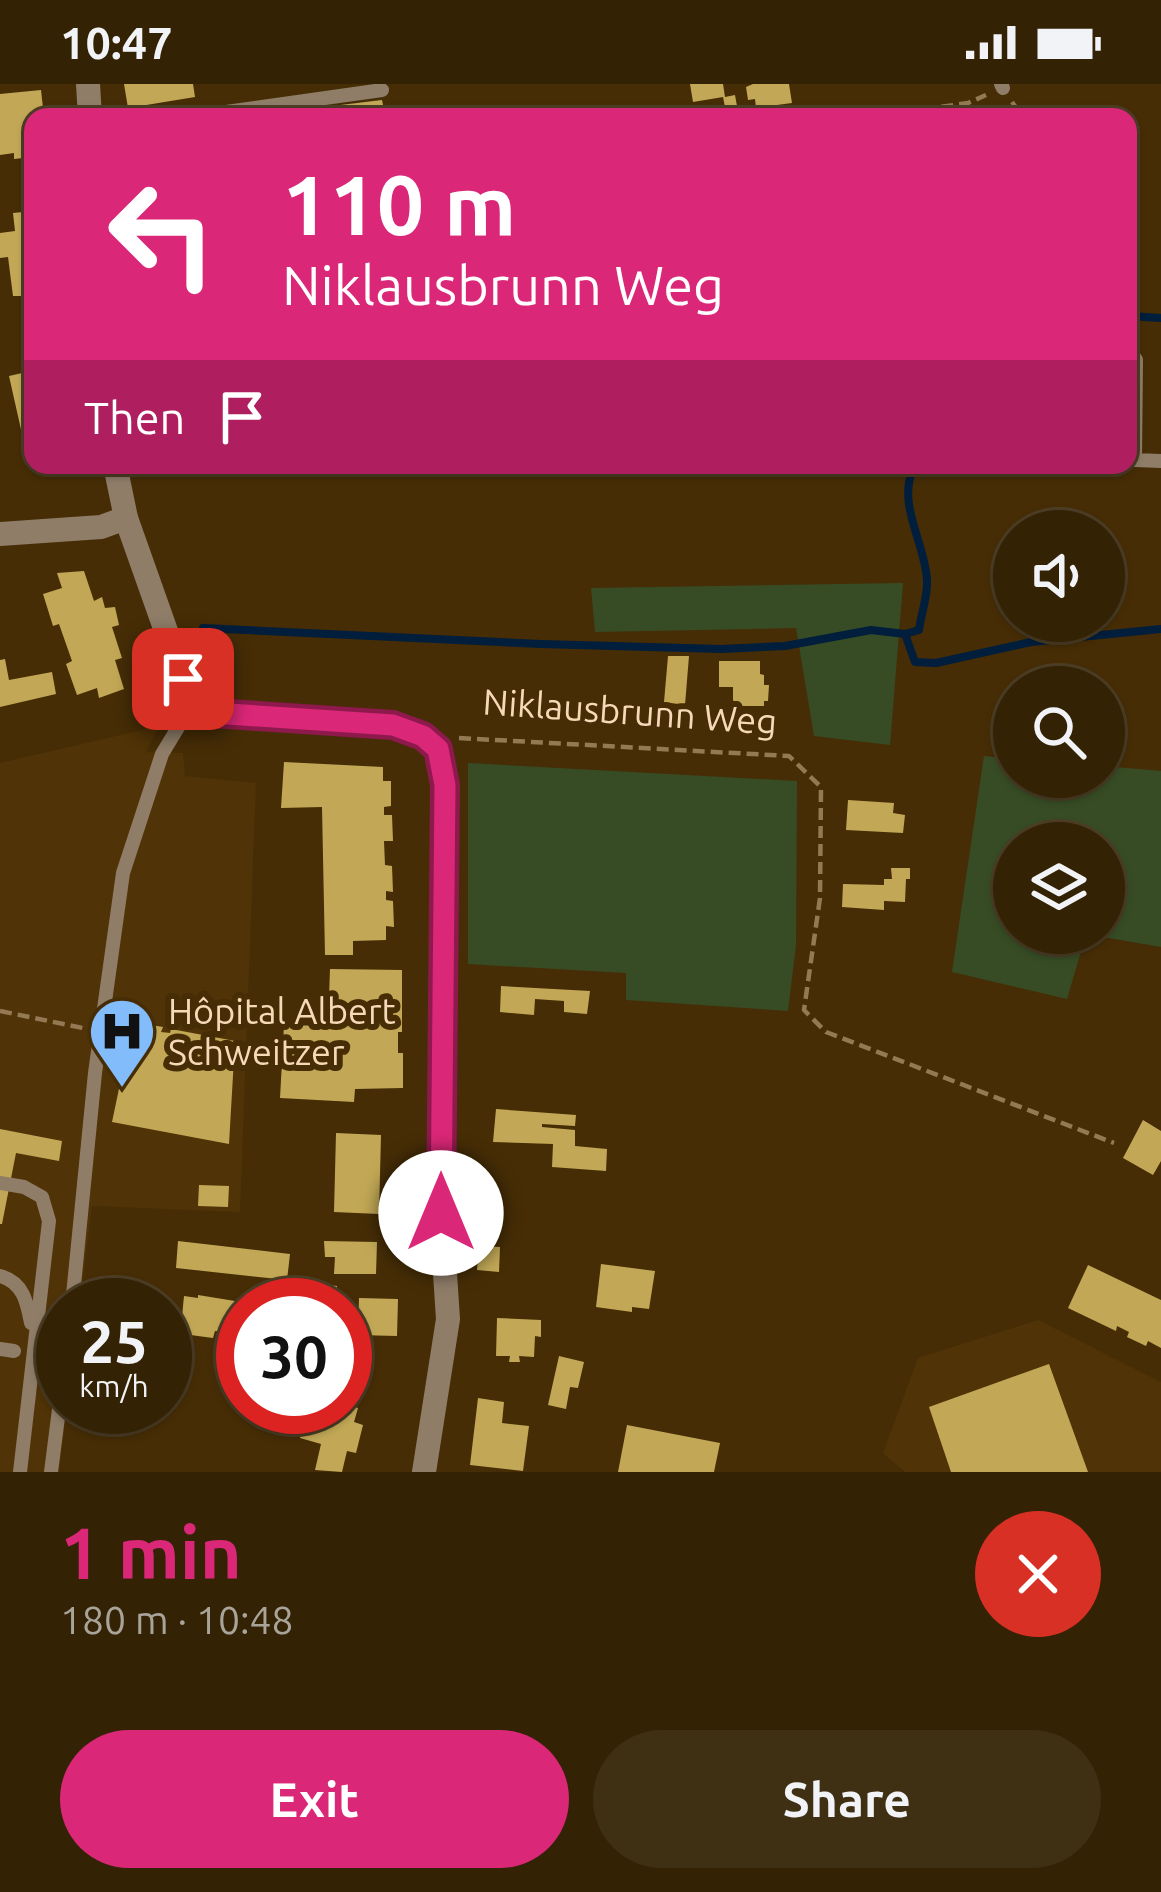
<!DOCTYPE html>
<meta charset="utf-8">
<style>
body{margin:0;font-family:Ubuntu,sans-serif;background:#3f2f13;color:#f1f3f6;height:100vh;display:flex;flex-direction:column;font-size:45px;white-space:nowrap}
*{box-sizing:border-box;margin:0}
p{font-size:39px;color:#a9a49a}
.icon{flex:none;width:66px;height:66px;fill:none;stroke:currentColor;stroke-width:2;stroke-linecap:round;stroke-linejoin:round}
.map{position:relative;height:1388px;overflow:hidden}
.sheet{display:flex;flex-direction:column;background:#342204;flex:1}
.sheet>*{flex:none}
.banner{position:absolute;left:24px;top:24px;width:1113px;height:366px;border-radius:24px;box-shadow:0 3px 9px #0004,0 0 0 3px #4e3f26;background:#db2777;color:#fff;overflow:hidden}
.fabs{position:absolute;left:993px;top:426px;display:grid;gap:24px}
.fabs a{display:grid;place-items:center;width:132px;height:132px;border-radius:50%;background:#342204;box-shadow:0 3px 9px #0004,0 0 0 3px #4e3f26;font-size:60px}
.speed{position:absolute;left:36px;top:1194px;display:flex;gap:24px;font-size:60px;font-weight:700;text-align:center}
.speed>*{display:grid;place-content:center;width:156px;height:156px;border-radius:50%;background:#342204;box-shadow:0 3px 9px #0004,0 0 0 3px #4e3f26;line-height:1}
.speed small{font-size:30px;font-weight:400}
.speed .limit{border:18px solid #d22;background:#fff;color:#111}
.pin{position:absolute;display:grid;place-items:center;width:102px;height:102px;color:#fff;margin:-51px;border-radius:24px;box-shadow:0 6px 18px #0006}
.me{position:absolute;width:132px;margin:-66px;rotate:0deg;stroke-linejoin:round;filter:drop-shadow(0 0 9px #0008)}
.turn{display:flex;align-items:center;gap:42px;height:252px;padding:0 60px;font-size:54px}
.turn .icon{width:156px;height:156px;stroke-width:2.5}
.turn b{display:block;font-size:84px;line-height:102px}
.then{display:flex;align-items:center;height:114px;padding:0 60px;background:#0003;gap:24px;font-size:45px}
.round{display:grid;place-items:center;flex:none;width:126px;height:126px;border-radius:63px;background:#3f2f13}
.headline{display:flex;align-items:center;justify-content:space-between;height:204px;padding:0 60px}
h1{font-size:72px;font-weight:700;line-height:90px;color:#db2777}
.primary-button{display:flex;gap:24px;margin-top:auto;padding:24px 60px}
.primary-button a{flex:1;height:138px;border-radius:72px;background:#db2777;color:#fff;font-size:48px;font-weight:700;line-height:138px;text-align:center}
.primary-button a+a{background:#3f2f13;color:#f1f3f6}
.status{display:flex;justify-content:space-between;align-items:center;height:84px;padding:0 60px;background:#342204;direction:ltr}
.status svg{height:33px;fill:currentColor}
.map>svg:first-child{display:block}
.built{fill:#503306}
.green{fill:#374c25;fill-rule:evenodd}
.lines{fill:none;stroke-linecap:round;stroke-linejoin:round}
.stream{stroke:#011e3c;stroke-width:8}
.building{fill:#c2a856}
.path{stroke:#947955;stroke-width:4.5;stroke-dasharray:12 6;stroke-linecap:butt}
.lane{stroke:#8f7d68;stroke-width:14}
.street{stroke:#8f7d68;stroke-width:24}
.route-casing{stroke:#8e194d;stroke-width:30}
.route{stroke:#db2777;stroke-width:21}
.labels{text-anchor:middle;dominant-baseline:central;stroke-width:12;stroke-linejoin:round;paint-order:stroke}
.street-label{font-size:36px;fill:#f5d9b8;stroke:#462d06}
.poi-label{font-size:36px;fill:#f5d9b8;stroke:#462d06;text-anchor:start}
</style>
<div class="status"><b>10:47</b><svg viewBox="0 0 49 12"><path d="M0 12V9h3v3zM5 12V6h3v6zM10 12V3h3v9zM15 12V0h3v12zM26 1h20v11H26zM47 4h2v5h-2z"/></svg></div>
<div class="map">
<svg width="1161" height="1388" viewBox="0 0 1161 1388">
<rect width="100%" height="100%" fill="#462d06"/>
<!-- built -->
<g class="built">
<path d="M159,642L146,668L183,669L185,692L256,699L240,1128L92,1122L80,1221H63V1323H67L59,1388H0V679Z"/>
<path d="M1038,1236L1161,1298V1388H905L883,1369L918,1274Z"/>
</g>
<!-- green -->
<g class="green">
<path d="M903,499L890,661L814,652L796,544L595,548L591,504Z"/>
<path d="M984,672L1014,675V693H1104V682L1161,687V863L1086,850L1067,915L952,888ZM1014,759H1104V849H1014Z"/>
<path d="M468,679L797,697L796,861L788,927L626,916V889L468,880Z"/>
</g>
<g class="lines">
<!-- stream -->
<g class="stream">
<path d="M1128,232L1161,234"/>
<path d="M203,544L541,560L721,565L785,562L871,546L905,550L915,578L936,579L1031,558L1161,545"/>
<path d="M905,550L919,546C921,530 928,512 927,496C925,458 895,418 915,381"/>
</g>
</g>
<!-- building -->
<g class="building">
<path d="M124,0H193L195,13L128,24Z"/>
<path d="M690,0H723L725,13L735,11L739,33H727L723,13L693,18Z"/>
<path d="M753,0H789L792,19L777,21L776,33H757L755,15L748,16L746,3Z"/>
<path d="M41,6L44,33H33V73L14,75V69L0,71V10Z"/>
<path d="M382,16L384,26H389L390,33H334L332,22Z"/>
<path d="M33,127V220L22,221L21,212H13L8,173L0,174V149L15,147L13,129Z"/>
<path d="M31,287L33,304L29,305L33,347L22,350L9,292Z"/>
<path d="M84,487L94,517L102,513L105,524L115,523L119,541L112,543L122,574L115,576L124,605L99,614L97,604L77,611L66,580L72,577L59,540L53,542L43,510L62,504L57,489Z"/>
<path d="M668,572H689L685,621L664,618Z"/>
<path d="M5,575L9,596L52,588L56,610L0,623V576Z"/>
<path d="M719,577H760V590L764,591V601H769L768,617H764V622H733V603H719Z"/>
<path d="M284,678L383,683V697H391V722L384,723V731H392L393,757H384L385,781L392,782L393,808L386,807V816L393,817L394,843L386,842V856L353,857V871H325L322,723L281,724Z"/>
<path d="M848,716L894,719L893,729L905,731L903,749L846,746Z"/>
<path d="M891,784H910V795H906L905,818L884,817V826L842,823L843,800L884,801V795H892Z"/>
<path d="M330,885L402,886V948H398V969H403V1004L355,1005L354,1018L280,1014L284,941L328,942Z"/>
<path d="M501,902L590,907L587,930L564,928V917L535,915L534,931L500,928Z"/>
<path d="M133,938L163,943L161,948L170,949L171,945L235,957L229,1060L112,1038Z"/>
<path d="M496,1025L576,1031L575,1042L542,1040V1043L575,1046V1062L607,1065L606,1087L552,1083L553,1060L493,1058Z"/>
<path d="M1143,1036L1161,1047V1077L1153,1091L1123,1074Z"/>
<path d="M0,1045L62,1057L59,1077L16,1069L2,1140H0Z"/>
<path d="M336,1049L381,1051L379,1130L334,1128Z"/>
<path d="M199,1101L229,1102L228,1123L198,1122Z"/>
<path d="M178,1157L290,1170L287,1196L176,1184Z"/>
<path d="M324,1157L377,1158L376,1190H334L335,1173H325Z"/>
<path d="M479,1162L500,1163L499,1188L477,1186Z"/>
<path d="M601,1180L655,1187L649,1225L632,1223V1228L596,1223Z"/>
<path d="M1088,1181L1161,1216V1264L1148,1257L1146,1262L1127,1253L1129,1248L1117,1242L1116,1247L1068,1224Z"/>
<path d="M290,1196L337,1202L335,1221H289Z"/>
<path d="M198,1211L241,1218L238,1249L215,1247L213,1254L183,1250V1243H181L184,1212L198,1214Z"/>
<path d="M359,1214L398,1215L397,1252L358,1251Z"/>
<path d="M497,1234L541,1236V1253L535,1252L534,1273L519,1272L520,1278H509L510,1272H496Z"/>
<path d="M559,1272L584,1278L578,1304L570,1303L566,1325L548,1321Z"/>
<path d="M1049,1280L1088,1388H951L929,1323Z"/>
<path d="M478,1314L504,1318L502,1339L529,1342L523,1387L470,1381Z"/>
<path d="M345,1320L358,1324L354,1338L363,1341L356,1369L347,1367L342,1388L315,1386L321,1360L300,1354L302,1348L289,1345L293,1328L305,1331L308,1326L329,1331L331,1323H345Z"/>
<path d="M627,1341L720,1359L714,1388H618Z"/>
</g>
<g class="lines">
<!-- path -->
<g class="path">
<path d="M1012,18L1023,33"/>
<path d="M870,33L968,19L986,11"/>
<path d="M459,654L789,672L821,703L820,814L804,926L826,948L1114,1059"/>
<path d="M0,927L83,944"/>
</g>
<!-- lane -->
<g class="lane">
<path d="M1001,0L1003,4"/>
<path d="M190,33L382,6"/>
<path d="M1128,264L1136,276L1135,376L1161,377"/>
<path d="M0,1099L24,1103L42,1113L49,1137L20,1388"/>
<path d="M0,1192C23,1198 27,1218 31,1239"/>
<path d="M72,1221L95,989L123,789L162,670L194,617"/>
<path d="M0,1265L14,1267"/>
<path d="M54,1274L63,1275"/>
<path d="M51,1388L63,1294"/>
</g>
<!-- street -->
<g class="street">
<path d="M88,0L90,33"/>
<path d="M115,381L126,434L183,595L194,617L213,629L393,641L423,652L438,665L445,701L441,1129L448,1235L424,1388"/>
<path d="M0,450L101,443L126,434"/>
</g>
</g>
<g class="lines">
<defs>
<path id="route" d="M183,595L194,617L213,629L393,641L423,652L438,665L445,701L441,1129"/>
</defs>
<!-- route casing -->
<use href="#route" class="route-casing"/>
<!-- route -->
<use href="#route" class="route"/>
</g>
<!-- icons -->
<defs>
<symbol id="hospital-pin" viewBox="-11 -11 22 30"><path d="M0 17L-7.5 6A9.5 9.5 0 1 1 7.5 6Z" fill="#83bcfb" stroke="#462d06"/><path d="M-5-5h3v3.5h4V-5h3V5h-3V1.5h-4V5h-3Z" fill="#111"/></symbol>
</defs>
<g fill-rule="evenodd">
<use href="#hospital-pin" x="84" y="909" width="76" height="104"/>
</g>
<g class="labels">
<!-- street labels -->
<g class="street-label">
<text transform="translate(630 627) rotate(4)">Niklausbrunn Weg</text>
</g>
<!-- poi labels -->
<g class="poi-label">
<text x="168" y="926">Hôpital Albert<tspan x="168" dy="41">Schweitzer</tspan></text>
</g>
</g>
</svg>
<div class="fabs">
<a><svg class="icon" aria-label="sound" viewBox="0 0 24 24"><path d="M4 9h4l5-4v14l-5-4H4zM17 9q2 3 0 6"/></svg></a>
<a><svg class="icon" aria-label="search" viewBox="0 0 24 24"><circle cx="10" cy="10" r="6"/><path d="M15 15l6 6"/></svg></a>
<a><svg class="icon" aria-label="layers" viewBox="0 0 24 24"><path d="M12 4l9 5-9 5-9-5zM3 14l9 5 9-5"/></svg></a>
</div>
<div class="speed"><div>25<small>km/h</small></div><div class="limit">30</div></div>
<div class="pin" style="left:183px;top:595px;background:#d93025"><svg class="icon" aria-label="arrive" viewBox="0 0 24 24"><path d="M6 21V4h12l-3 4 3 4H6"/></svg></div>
<svg class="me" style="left:441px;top:1129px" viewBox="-20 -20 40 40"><circle r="19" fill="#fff"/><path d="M0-13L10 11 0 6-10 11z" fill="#db2777"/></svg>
<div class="banner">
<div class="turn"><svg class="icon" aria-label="left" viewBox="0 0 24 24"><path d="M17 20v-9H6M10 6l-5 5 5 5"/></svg><div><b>110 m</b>Niklausbrunn Weg</div></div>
<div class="then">Then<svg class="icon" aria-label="arrive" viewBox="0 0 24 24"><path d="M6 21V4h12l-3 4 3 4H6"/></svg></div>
</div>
</div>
<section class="sheet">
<div class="headline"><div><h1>1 min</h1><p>180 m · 10:48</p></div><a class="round" style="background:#d93025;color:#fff"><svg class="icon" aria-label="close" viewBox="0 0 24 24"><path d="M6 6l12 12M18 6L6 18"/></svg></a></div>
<div class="primary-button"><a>Exit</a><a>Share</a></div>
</section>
